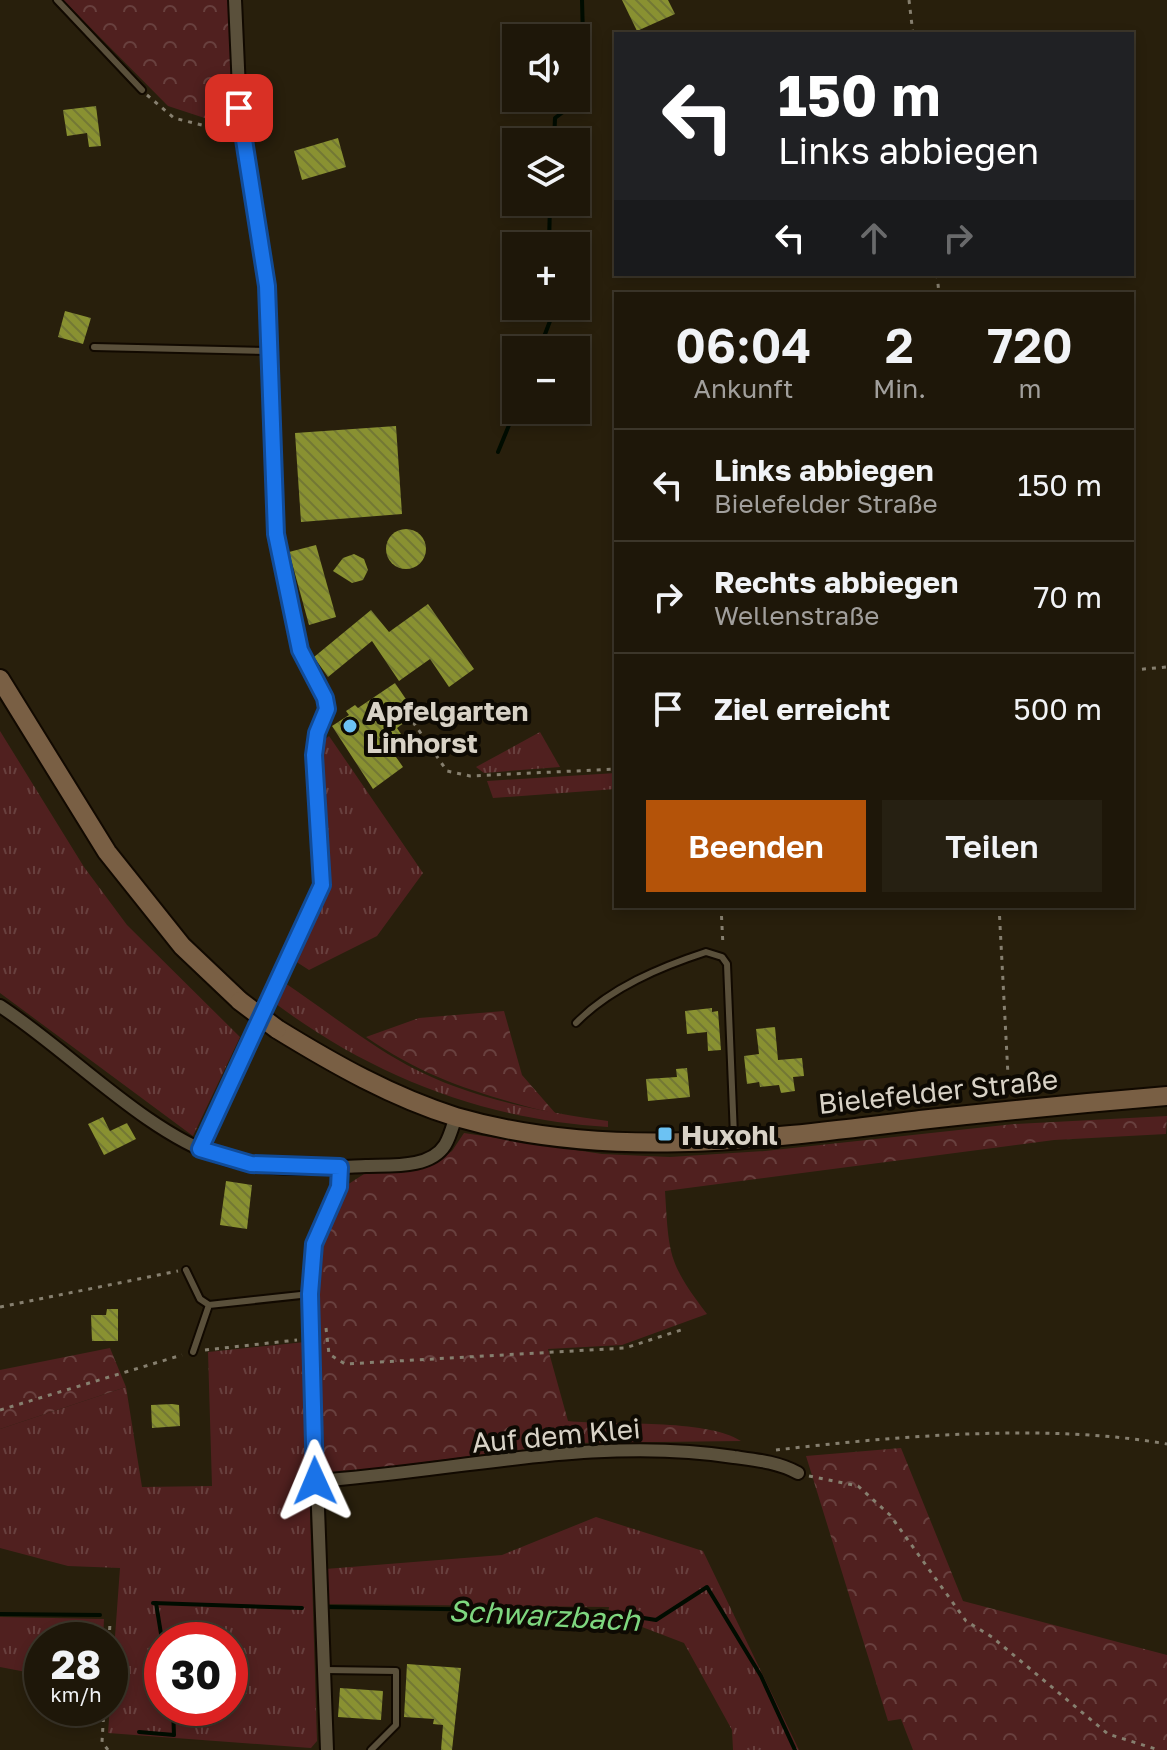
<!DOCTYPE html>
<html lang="de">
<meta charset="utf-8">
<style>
body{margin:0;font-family:"Golos Text",sans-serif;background:#262012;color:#f1f3f6;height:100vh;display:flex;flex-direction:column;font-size:30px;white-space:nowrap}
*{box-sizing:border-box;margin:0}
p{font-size:26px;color:#a19f9c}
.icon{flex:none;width:44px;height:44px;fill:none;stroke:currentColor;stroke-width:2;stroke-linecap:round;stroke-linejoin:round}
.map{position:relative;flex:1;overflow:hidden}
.side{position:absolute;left:614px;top:292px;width:520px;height:616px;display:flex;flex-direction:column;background:#1e1709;border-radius:0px;box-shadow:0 4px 12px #0003,0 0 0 2px #3c362a}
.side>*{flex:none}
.banner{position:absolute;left:614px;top:32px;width:520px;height:244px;border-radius:0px;box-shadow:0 4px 12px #0003,0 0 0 2px #3c362a;background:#202124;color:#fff;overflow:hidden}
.fabs{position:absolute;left:502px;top:24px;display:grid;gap:16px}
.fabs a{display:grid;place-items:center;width:88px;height:88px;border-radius:0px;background:#1e1709;box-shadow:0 4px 12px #0003,0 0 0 2px #3c362a;font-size:40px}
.speed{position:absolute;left:24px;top:1622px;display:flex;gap:16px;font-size:40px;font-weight:700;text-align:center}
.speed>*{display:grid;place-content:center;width:104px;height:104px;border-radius:50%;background:#1e1709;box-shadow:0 4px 12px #0003,0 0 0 2px #3c362a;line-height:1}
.speed small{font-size:20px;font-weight:400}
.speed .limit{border:12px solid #d22;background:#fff;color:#111}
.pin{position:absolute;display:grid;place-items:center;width:68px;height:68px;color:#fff;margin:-34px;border-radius:16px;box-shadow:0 4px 12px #0006}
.me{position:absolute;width:88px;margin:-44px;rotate:359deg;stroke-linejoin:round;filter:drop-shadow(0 0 6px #0008)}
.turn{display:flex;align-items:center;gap:28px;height:168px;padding:0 32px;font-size:36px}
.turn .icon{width:104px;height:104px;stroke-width:2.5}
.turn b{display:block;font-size:56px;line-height:68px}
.lanes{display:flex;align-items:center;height:76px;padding:0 32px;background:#0003;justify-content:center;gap:40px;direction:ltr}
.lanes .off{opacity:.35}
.eta{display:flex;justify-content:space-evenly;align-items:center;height:136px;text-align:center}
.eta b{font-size:48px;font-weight:600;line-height:56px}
.primary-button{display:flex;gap:16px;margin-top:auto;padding:16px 32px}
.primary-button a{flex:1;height:92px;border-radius:0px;background:#b45309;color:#fff;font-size:32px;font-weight:600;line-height:92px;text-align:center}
.primary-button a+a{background:#262012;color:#f1f3f6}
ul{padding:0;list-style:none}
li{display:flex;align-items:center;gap:24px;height:112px;padding:0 32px;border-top:2px solid #3c362a}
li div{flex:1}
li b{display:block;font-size:30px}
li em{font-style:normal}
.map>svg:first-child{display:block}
.grass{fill:url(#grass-tufts);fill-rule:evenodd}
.forest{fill:url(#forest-crowns)}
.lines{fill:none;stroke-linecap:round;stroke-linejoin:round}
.stream{stroke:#000c00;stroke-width:4}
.building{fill:url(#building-back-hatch)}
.lane-casing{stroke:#110900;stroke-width:10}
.street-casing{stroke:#110900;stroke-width:16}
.secondary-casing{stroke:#110900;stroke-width:22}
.path{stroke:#867f6f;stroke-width:3;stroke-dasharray:4 6;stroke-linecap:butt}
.lane{stroke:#5a503b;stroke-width:6}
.street{stroke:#5a503b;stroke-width:12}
.secondary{stroke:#795f44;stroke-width:18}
.secondary-bridge-casing{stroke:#110900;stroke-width:22;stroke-linecap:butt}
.secondary-bridge{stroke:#795f44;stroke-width:18}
.route-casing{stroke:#114b97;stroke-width:20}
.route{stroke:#1a73e8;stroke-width:14}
.poi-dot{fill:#6cc2f3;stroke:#0e0a03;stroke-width:3}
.labels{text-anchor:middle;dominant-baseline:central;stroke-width:8;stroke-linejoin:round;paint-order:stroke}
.poi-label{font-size:28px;font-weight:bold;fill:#d8d2c6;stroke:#0e0a03;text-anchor:start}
.street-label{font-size:28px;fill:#d8d2c6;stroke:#0e0a03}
.water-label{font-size:30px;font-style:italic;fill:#7ed77f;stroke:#0e0a03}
</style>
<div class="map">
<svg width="1167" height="1750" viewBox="0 0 1167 1750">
<defs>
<pattern id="grass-tufts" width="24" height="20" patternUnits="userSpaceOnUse" patternTransform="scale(2)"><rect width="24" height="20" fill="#50201f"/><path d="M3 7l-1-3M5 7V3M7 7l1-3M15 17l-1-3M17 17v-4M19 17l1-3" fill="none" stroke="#68403e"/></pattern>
<pattern id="forest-crowns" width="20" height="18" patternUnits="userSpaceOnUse" patternTransform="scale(2)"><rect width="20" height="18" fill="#50201f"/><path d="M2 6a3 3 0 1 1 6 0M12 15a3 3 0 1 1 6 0" fill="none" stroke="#68403e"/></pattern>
<pattern id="building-back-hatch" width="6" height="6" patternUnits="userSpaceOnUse" patternTransform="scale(2)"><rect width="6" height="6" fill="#899131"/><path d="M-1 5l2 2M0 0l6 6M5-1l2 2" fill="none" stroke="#737834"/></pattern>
</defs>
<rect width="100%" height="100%" fill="#281f0c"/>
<!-- grass -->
<g class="grass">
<path d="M0,731L84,867L127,925L240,1037L193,1136L0,993Z"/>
<path d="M540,732L560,767L484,773L476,767Z"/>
<path d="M329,736L423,873L377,936L309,970L295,961C305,938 323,911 327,886C334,839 319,790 321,743Z"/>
<path d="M616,773V789L493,798L487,781Z"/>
<path d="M285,983C325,1010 365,1042 407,1065C468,1098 540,1112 608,1121V1127C486,1120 374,1077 276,1004Z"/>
<path d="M305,1342L310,1464H302V1478L309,1479L317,1741L311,1748L108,1733L120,1568L68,1566L0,1548V1429L126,1387L142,1487L212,1486L208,1352ZM162,1640H230V1708H162Z"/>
<path d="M596,1517L703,1551L799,1750H733L732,1730L684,1643L608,1614L609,1607L325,1604V1569L502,1555Z"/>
<path d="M0,1617L104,1619L103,1640H42V1675L0,1667Z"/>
</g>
<!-- forest -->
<g class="forest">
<path d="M63,0H229L232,127L168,106Z"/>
<path d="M504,1011L522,1075L556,1114C483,1095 430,1081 366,1037L419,1018Z"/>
<path d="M1167,1116L1166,1134L1054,1140L665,1191C669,1255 668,1263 707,1314L622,1345L548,1349L568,1421C612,1426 705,1418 741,1441L573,1443L332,1474L323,1464L318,1295L321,1248L347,1185L364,1174L412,1171L435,1163L452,1151L464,1133L602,1154L670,1157L765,1151L1014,1124Z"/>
<path d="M110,1348L126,1387L0,1429V1370Z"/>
<path d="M901,1448L963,1601L1167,1655V1750H913L901,1719L888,1721L806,1456Z"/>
</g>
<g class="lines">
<!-- stream -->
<g class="stream">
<path d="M554,142L555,118L563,112L585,110L582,0"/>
<path d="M549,246L550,202"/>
<path d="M539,350L550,321V306"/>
<path d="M498,452L516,408"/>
<path d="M153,1603L302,1608"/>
<path d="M156,1603L162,1640"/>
<path d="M330,1607L606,1612L656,1620L707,1587L761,1676L795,1750"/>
<path d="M0,1614L100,1615"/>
<path d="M139,1732L174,1735L173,1708"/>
</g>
</g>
<!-- building -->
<g class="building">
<path d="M622,0H668L675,14L637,31Z"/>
<path d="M96,106L101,146L89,147L87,133L67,136L63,110Z"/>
<path d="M338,138L346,167L302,180L294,151Z"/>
<path d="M65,311L91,318L83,344L58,337Z"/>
<path d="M396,426L402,514L301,522L295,433Z"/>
<circle cx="406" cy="549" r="20"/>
<path d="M316,545L336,617L309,625L289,552Z"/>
<path d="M354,554L364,559L368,570L363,580L352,583L333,571L343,558Z"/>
<path d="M428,604L474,669L449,687L430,659L399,681L372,641L328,677L314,657L371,610L389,632Z"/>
<path d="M395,683L416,714L397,728L401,734L387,744L403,767L373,789L332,726L349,715L346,711L355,705L358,708Z"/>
<path d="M712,1008V1012L718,1011L721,1050L708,1051L707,1032L687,1034L685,1011Z"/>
<path d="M775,1027L778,1060L802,1058L804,1076L793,1077L795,1091L781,1093L779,1085L760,1087L759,1082L747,1084L744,1056L759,1054L756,1029Z"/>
<path d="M687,1068L690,1097L648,1101L646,1079L677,1077L676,1069Z"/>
<path d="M103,1117L110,1131L127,1123L136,1139L104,1155L88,1124Z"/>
<path d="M226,1181L252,1185L247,1229L220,1225Z"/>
<path d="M107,1309H118V1341H92L91,1315H106Z"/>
<path d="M172,1404L179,1405L180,1426L152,1428L151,1405Z"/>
<path d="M407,1664L461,1668L452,1750H441L443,1725L433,1724L434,1719L404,1717Z"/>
<path d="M340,1688L383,1691L381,1720L338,1717Z"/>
</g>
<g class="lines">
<defs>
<g id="lane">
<path d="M57,0L142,90"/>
<path d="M94,347L269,351"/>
<path d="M576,1023C610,988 660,967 706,952L722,957L727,964L734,1136"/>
<path d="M186,1270L200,1299L209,1305"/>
<path d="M193,1352L209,1305L310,1294"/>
<path d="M325,1670L396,1671V1725L371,1750"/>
</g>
<g id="street">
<path d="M0,1006C69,1051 145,1132 220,1157C264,1172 319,1168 366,1166C390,1165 430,1169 445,1145C450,1137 453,1125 456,1116"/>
<path d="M200,1149L322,885L314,755L317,733L327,709L325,698L300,650L276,534L267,286L256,206L241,135L235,0"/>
<path d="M315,1481C453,1472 596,1435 734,1457C756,1460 778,1462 798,1473"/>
<path d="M327,1750L310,1294L314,1244L339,1187L340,1167"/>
</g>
<g id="secondary">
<path d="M0,679L107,852L182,946L240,1001"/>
<path d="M277,1029C334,1064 392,1097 456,1117C608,1161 766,1139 920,1120C1002,1111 1084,1103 1167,1096"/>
</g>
</defs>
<!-- lane casing -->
<use href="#lane" class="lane-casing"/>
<!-- street casing -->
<use href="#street" class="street-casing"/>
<!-- secondary casing -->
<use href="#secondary" class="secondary-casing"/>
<!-- path -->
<g class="path">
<path d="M909,0L913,34"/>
<path d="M147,95L174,118L229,132"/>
<path d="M937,274L939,294"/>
<path d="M1132,670L1167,667"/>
<path d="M413,722L447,771L470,776L616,769"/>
<path d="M721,906L723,946"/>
<path d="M999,906L1009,1094"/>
<path d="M0,1307L178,1271"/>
<path d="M326,1328L329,1354L345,1364L625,1348L681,1330"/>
<path d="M205,1350L297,1340"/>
<path d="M0,1410L182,1355"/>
<path d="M776,1450C897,1436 1047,1423 1167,1444"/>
<path d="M809,1476L858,1486L890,1515L966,1621L992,1637L1108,1734L1159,1750"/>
<path d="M109,1640L110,1623"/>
<path d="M104,1708L102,1742L108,1750"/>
</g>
<!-- lane -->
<use href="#lane" class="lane"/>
<!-- street -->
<use href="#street" class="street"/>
<!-- secondary -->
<use href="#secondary" class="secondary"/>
<defs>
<path id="secondary-bridge" d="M240,1001L277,1029"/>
</defs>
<!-- secondary-bridge casing -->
<use href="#secondary-bridge" class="secondary-bridge-casing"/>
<!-- secondary-bridge -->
<use href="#secondary-bridge" class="secondary-bridge"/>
</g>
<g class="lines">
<defs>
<path id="route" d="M239,108L267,286L276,534L300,650L325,698L327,709L317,733L314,755L322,885L200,1149L251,1164L340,1167L339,1187L314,1244L310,1294L315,1481"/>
</defs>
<!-- route casing -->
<use href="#route" class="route-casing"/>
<!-- route -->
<use href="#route" class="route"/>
</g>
<!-- markers -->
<g class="poi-dot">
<circle cx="350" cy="726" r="8"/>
<rect x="657" y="1126" width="16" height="16" rx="4"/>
</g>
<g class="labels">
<!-- poi labels -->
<g class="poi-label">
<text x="366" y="710">Apfelgarten<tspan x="366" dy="32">Linhorst</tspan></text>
<text x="681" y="1134">Huxohl</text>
</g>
<!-- street labels -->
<g class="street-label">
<text transform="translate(938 1091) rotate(-6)">Bielefelder Straße</text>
<text transform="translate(556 1435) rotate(-5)">Auf dem Klei</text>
</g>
<!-- water labels -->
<g class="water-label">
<text transform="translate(544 1615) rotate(3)">Schwarzbach</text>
</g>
</g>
</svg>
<div class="fabs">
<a><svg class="icon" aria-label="sound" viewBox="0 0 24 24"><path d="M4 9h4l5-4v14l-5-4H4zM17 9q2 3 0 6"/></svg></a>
<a><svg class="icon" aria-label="layers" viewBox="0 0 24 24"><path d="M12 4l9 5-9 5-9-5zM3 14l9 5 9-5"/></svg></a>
<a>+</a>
<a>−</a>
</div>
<div class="speed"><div>28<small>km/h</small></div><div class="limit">30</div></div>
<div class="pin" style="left:239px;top:108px;background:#d93025"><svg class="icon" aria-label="arrive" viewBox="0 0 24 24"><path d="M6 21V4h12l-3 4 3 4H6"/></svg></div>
<svg class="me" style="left:315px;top:1481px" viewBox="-20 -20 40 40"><path d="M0-17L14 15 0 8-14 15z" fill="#1a73e8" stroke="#fff" stroke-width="4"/></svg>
<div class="banner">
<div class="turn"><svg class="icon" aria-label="left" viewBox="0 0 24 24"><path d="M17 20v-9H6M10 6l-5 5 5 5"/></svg><div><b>150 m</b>Links abbiegen</div></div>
<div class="lanes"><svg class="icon" aria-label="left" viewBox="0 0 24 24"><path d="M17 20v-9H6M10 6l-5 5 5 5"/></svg><svg class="icon off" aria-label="ahead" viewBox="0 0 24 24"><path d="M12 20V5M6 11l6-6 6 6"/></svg><svg class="icon off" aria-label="right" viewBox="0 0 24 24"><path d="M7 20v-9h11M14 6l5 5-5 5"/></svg></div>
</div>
<section class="side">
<div class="eta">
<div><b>06:04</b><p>Ankunft</p></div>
<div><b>2</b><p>Min.</p></div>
<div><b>720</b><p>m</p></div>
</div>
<ul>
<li><svg class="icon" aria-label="left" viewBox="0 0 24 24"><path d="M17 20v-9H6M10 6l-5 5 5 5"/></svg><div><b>Links abbiegen</b><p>Bielefelder Straße</p></div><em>150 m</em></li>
<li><svg class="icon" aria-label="right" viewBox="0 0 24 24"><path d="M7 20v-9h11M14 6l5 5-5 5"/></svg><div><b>Rechts abbiegen</b><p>Wellenstraße</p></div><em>70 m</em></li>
<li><svg class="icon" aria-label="arrive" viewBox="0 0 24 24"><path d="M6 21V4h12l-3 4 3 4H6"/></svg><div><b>Ziel erreicht</b></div><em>500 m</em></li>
</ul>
<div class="primary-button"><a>Beenden</a><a>Teilen</a></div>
</section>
</div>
